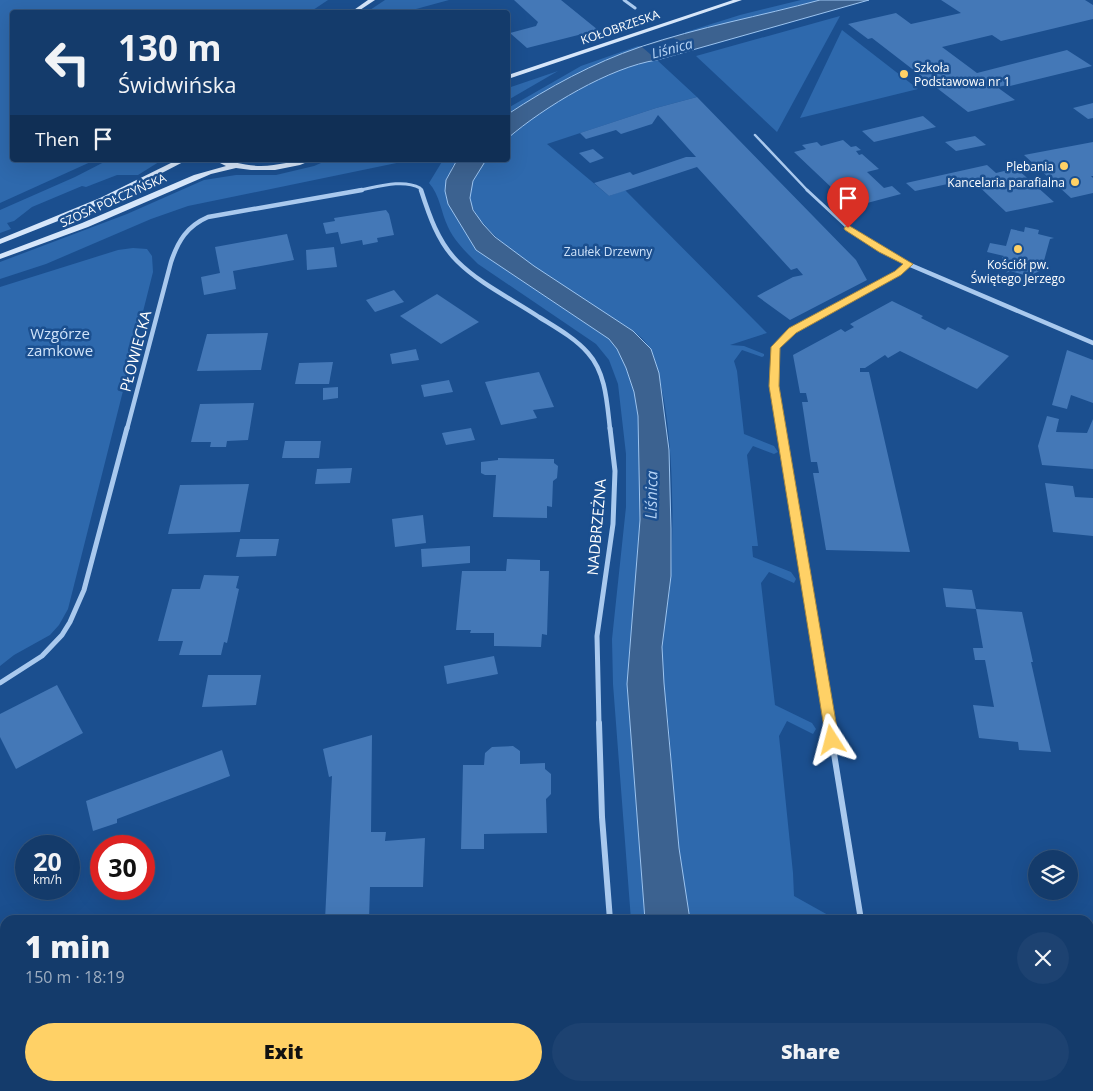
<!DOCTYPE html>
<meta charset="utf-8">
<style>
body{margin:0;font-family:"Open Sans",sans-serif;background:#1d4271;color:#f1f3f6;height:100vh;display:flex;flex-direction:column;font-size:19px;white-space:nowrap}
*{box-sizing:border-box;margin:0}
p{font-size:16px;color:#9dadc1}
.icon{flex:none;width:28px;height:28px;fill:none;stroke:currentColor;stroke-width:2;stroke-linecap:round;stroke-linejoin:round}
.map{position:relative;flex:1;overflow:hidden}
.drawer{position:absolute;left:0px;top:915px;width:1094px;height:176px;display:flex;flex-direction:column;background:#143b6b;border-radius:15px 15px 0 0;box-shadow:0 5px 20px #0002,0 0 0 1px #33557e}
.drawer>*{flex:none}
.banner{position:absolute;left:10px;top:10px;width:500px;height:152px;border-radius:5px;box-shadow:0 5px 20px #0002,0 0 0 1px #33557e;background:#143b6b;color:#f1f3f6;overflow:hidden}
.fabs{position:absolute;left:1028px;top:850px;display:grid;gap:10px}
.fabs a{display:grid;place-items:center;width:50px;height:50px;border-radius:50%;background:#143b6b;box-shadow:0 5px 20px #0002,0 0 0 1px #33557e;font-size:25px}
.speed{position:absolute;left:15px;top:835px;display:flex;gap:10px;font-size:25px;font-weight:700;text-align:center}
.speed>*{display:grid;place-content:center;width:65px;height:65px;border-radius:50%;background:#143b6b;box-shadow:0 5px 20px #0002,0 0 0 1px #33557e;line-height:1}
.speed small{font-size:12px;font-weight:400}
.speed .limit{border:8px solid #d22;background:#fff;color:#111}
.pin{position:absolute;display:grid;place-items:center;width:42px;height:42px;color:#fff;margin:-51px -21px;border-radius:50% 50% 50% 0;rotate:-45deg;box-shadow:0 0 5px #0007}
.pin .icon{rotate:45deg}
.me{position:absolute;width:55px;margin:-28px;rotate:351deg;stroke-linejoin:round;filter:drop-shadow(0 0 4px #0008)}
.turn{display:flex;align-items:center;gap:18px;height:105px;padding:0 25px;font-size:22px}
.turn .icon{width:65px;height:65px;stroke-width:2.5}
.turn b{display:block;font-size:35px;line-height:42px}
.then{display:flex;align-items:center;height:48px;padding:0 25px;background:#0003;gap:10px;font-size:19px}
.round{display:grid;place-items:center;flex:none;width:52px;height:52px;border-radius:26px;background:#1d4271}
.summary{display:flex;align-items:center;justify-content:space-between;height:85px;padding:0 25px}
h1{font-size:30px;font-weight:800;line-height:38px}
.primary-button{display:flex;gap:10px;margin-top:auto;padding:10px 25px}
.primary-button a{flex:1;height:58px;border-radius:30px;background:#ffd166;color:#111;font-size:20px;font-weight:800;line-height:58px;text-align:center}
.primary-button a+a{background:#1d4271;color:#f1f3f6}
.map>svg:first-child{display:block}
.green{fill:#2e69ad}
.water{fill:#3c6290;stroke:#9cc4f0}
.pier{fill:#1b4f8f}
.building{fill:#4478b7}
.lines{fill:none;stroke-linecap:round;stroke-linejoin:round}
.lane-far1{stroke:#a9c9ee;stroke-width:2.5}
.lane{stroke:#a9c9ee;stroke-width:3}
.street-far3{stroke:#a9c9ee;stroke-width:3}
.street-far2{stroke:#a9c9ee;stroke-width:4.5}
.street-far1{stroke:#a9c9ee;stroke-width:5}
.street{stroke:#a9c9ee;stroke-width:6}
.secondary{fill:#d6e6fa;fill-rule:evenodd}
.route{fill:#ffd166;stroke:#a68842}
.poi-dot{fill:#ffd166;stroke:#1b4f8f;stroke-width:2}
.labels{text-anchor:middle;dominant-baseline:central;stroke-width:5;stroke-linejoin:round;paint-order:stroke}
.far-street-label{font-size:12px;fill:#fff;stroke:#1b4f8f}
.far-poi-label{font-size:12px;fill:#fff;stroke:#1b4f8f;text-anchor:end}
.far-park-label{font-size:12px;fill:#cfe3fa;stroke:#1b4f8f}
.far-water-label{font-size:14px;font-style:italic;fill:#b5d3f5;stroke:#1b4f8f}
.park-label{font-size:15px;fill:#cfe3fa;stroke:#1b4f8f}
.street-label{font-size:15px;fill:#fff;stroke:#1b4f8f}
.water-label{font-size:16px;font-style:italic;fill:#b5d3f5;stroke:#1b4f8f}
</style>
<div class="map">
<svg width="1093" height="1091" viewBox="0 0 1093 1091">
<rect width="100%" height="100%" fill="#1b4f8f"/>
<!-- green -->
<g class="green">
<path d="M0,0H328L310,12H12V160H95L0,203Z"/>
<path d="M385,0H449L405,12H367Z"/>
<path d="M801,0H820L680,36L686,32L740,15Z"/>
<path d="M840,16L777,132L696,56Z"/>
<path d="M842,30L918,89L800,118Z"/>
<path d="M638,46L642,47L565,80L508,114V108L581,66Z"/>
<path d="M657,60L697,97L656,108L547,144L609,196L625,190L767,333L730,345L744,346L764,354V356L762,357L742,350L734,361L737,371L744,434L774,446L778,452L774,454L753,446L747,455L758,546H752L753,557L791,572L796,579L794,583L769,572L761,583L775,705L812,723L816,729L813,734L787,721L779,736L793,873L794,896L837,920H690C686,896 681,872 678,848C674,808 672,768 669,728C666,701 661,674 662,647C663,622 670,598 671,574C674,508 674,415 652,353C646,336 625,326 611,317C579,297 471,234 470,197C470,183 477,173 484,162L486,160H508V138C544,107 610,67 657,60Z"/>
<path d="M558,71L508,100V88Z"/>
<path d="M108,160H162L138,175H117L86,187L82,186L32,207L14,221L7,223L11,229L0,233V210L75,177Z"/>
<path d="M328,160H411L188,206L151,219L46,264L0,279V262L127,214L204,180L236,175H276L314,166Z"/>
<path d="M443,160H457L452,167L445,191L448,204L476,250L609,339L617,349L626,368L634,392L638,416L640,520L627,684L645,920H631L613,684L612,639L626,507V454L618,384L609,360L596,344L478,264C467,253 455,242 448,227C441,213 440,195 429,183Z"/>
<path d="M133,248L147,249L152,256L153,272L68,609L59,625L50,635L14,655L0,666V287L118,250Z"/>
</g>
<!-- water -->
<g class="water">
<path d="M820,0H869L657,60C610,67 544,107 508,138V114C549,87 593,63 640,47C699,27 761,16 820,0Z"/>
<path d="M457,160H486L473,181L470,198L473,210L483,224L495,237L534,266L633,331L651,349L659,373L669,450L671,529V576L662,647L664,683L679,848L690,920H645L627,684L640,520L638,416L634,392L626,368L617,349L609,339L476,250L448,204L445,191L446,180Z"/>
</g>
<!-- pier -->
<path class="pier" d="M674,38L690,50L657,60L642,47Z"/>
<!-- building -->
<g class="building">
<path d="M514,0H561L598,30L527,48L510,33L536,26L538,22Z"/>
<path d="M941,0H1085L1093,5V19L1001,41L992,35L942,47L977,73L1067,50L1092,66L1010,86L1008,85L997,87L1015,100L968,112L872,38L868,39L848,24L896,13L911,24L961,13Z"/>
<path d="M697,97L856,260L867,280L790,320L757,296L793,277L803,275L797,268L791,270L697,167L609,196L594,183L630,172L633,175L686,157H696L658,115L652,124L621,134L616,130L586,139L580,133L656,108Z"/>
<path d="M1093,103V118L1088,119L1073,108Z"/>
<path d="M923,116L936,127L874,142L862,131Z"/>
<path d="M975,136L986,145L956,151L945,142Z"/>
<path d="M843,140L851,147L856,146L861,150L856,151L859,155L862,154L879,169L867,172L884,188L892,186L901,194L852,207L794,152L806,149L802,145L817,142L821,146Z"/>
<path d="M1093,142V176H1091L1093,178V193L1071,198L1024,155Z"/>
<path d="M593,149L604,158L590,163L579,153Z"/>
<path d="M987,165L996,173L1016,168L1054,202L1006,212L971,179L915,191L906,183Z"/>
<path d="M386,210L389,214L394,235L377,238L378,242L363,245L362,240L341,244L338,232L326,234L323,223L335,221L334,218Z"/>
<path d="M1025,227L1039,230L1038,234L1054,238L1050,239L1042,268L1046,271L1042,270L1031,275L1032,277L1010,271L1006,273L1009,270L1002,258L1004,256L987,252L990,243L1006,246L1011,229L1024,232Z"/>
<path d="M287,234L294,260L233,271L236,289L204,295L201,277L220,273L215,247Z"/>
<path d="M334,247L337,267L307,270L306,250Z"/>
<path d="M394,290L404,302L375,312L366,300Z"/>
<path d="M437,294L479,322L441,344L400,316Z"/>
<path d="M892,301L923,316L921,318L945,330L948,327L1009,356L977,389L900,351L888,358L885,355L865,368H860V372H869L910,552L826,550L813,473H819L817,462H811L802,402H808L806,393H800L793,355L841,329L845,332L854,327L850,324Z"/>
<path d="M268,333L261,370L197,371L207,334Z"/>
<path d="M416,349L419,360L392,364L390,354Z"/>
<path d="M1067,350L1093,360V403L1071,395L1067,409L1052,405Z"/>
<path d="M333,362L329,384H295L299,363Z"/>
<path d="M539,372L554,407L533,410L537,418L501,425L485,382Z"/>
<path d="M449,380L453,392L424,397L421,385Z"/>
<path d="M338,387V398L323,400V388Z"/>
<path d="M254,403L248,440L227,441L226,447H210L211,442H191L200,404Z"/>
<path d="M1047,416L1059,419L1056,432L1087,433L1093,419V469L1042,465L1038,446Z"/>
<path d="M471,428L475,440L446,445L442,433Z"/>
<path d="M285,441H321L319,458H282Z"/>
<path d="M498,458L554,459V463L558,466L557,478L553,481L552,507L547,506V518L493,517L496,475H485L481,473V462L498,460Z"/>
<path d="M352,468L350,483L315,484L317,469Z"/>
<path d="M1045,483L1073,486L1075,497L1093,498V536L1053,532Z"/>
<path d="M249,484L240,532L168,534L180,485Z"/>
<path d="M423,515L426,543L395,547L392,519Z"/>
<path d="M240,539H279L276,556L236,557Z"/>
<path d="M470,546V563L422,567L421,549Z"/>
<path d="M507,559L540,560V571H549L547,635L542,634L541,647L494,646V633H470L471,630H456L462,571H506Z"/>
<path d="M204,575L239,576L236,588L239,589L227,643L224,642L221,655H179L183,641H158L172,589H200Z"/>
<path d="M943,588L972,590L976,609L1022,612L1033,662H1031L1051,752L1019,750L1018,742L979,738L973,705L994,707L985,660H975L973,648H983L976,609L946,607Z"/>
<path d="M494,656L498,674L447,684L444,666Z"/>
<path d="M208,675H261L256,705L202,707Z"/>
<path d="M57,685L83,733L16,769L0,737V714Z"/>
<path d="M372,735L371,832H386L385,841L425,838L423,887H370L369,920H325L332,776L329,777L323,749Z"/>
<path d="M513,746L520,751V764L545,763V769L551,774V794L546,799L547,833L484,834V849H461L463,765H484L485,753L492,747Z"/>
<path d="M222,750L230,776L117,819V823L93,831L86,801Z"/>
<path d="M324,1086H363V1091H323Z"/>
<rect x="466" y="1086" width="63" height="5"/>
<path d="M781,1086H879L883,1091H775Z"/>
</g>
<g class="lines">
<!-- lane-far1 -->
<path class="lane-far1" d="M755,135L808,191"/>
<!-- lane -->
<path class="lane" d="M807,190L848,228L908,264"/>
<!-- street-far3 -->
<g class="street-far3">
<path d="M624,0L635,8"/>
<path d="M355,191C374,188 402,178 420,188L421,191"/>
</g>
<!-- street-far2 -->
<g class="street-far2">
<path d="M421,190C429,215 438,242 457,261C480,284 512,299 539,317C555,327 575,338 588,353C606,373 607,403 610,429"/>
<path d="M127,429L171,262C178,241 187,226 208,217L362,190"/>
<path d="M781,429L774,386L776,347L792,331L898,273L908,264L1093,343"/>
</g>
<!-- street-far1 -->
<g class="street-far1">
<path d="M781,428L829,724"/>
<path d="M0,683L42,656L62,635L70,622L84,590L127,428"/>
<path d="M599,724L597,636L613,524L615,471L610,428"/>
</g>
<!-- street -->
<g class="street">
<path d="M599,723L602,817L610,920"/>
<path d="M829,723L861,920"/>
<path d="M622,1086L623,1091"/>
<path d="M926,1086L930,1091"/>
</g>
<!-- secondary -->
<g class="secondary">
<path d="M368,0H375L357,12H351Z"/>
<path d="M733,0H742L508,79V75Z"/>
<path d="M177,160H187L106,202L0,244V239L100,198Z"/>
<path d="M214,160C230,160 245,166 261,166C278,166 294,160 312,160L300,165L275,170H251L236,168L211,174L88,227L0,259V254L82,223L194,175L226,166Z"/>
</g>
</g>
<!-- route -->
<path class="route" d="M848,225L913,264L901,275L796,333L780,348L779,386L839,740L837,744L832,746L828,744L826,740L769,386L771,347L789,328L895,271L903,264L879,252L845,230L844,228Z"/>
<!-- markers -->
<g class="poi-dot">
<circle cx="904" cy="74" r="5"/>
<circle cx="1064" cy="166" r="5"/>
<circle cx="1075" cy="182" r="5"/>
<circle cx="1018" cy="249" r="5"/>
</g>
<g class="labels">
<!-- far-street labels -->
<g class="far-street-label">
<text transform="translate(620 27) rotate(-19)">KOŁOBRZESKA</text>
<text transform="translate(113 200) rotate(-24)">SZOSA POŁCZYŃSKA</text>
</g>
<!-- far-poi labels -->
<g class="far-poi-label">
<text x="914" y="67" text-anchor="start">Szkoła<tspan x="914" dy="14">Podstawowa nr 1</tspan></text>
<text x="1054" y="166">Plebania</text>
<text x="1065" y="182">Kancelaria parafialna</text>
<text x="1018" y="264" text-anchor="middle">Kościół pw.<tspan x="1018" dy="14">Świętego Jerzego</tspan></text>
</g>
<!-- far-park labels -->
<g class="far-park-label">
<text x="608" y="251">Zaułek Drzewny</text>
</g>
<!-- far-water labels -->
<g class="far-water-label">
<text transform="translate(672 48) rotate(-15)">Liśnica</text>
</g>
<!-- park labels -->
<g class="park-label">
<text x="60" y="333">Wzgórze<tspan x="60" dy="17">zamkowe</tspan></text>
</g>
<!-- street labels -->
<g class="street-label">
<text transform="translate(135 351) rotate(-75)">PŁOWIECKA</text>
<text transform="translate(596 527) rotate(-85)">NADBRZEŻNA</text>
</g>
<!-- water labels -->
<g class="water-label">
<text transform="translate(651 495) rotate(-89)">Liśnica</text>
</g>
</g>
</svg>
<div class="fabs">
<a><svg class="icon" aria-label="layers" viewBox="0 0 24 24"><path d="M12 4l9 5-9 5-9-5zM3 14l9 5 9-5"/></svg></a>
</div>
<div class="speed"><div>20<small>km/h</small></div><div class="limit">30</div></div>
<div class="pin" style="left:848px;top:228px;background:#d93025"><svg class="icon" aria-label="arrive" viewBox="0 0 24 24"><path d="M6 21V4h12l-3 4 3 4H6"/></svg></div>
<svg class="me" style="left:832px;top:740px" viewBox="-20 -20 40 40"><path d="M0-17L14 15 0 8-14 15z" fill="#ffd166" stroke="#fff" stroke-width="4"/></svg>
<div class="banner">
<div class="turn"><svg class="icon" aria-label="left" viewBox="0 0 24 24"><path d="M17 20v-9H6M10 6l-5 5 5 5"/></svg><div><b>130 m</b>Świdwińska</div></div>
<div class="then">Then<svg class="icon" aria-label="arrive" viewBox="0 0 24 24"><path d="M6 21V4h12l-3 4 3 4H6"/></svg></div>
</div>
<section class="drawer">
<div class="summary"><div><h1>1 min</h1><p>150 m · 18:19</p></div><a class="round"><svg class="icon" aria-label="close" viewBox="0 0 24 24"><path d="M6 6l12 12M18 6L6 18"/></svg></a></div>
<div class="primary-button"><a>Exit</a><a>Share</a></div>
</section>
</div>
